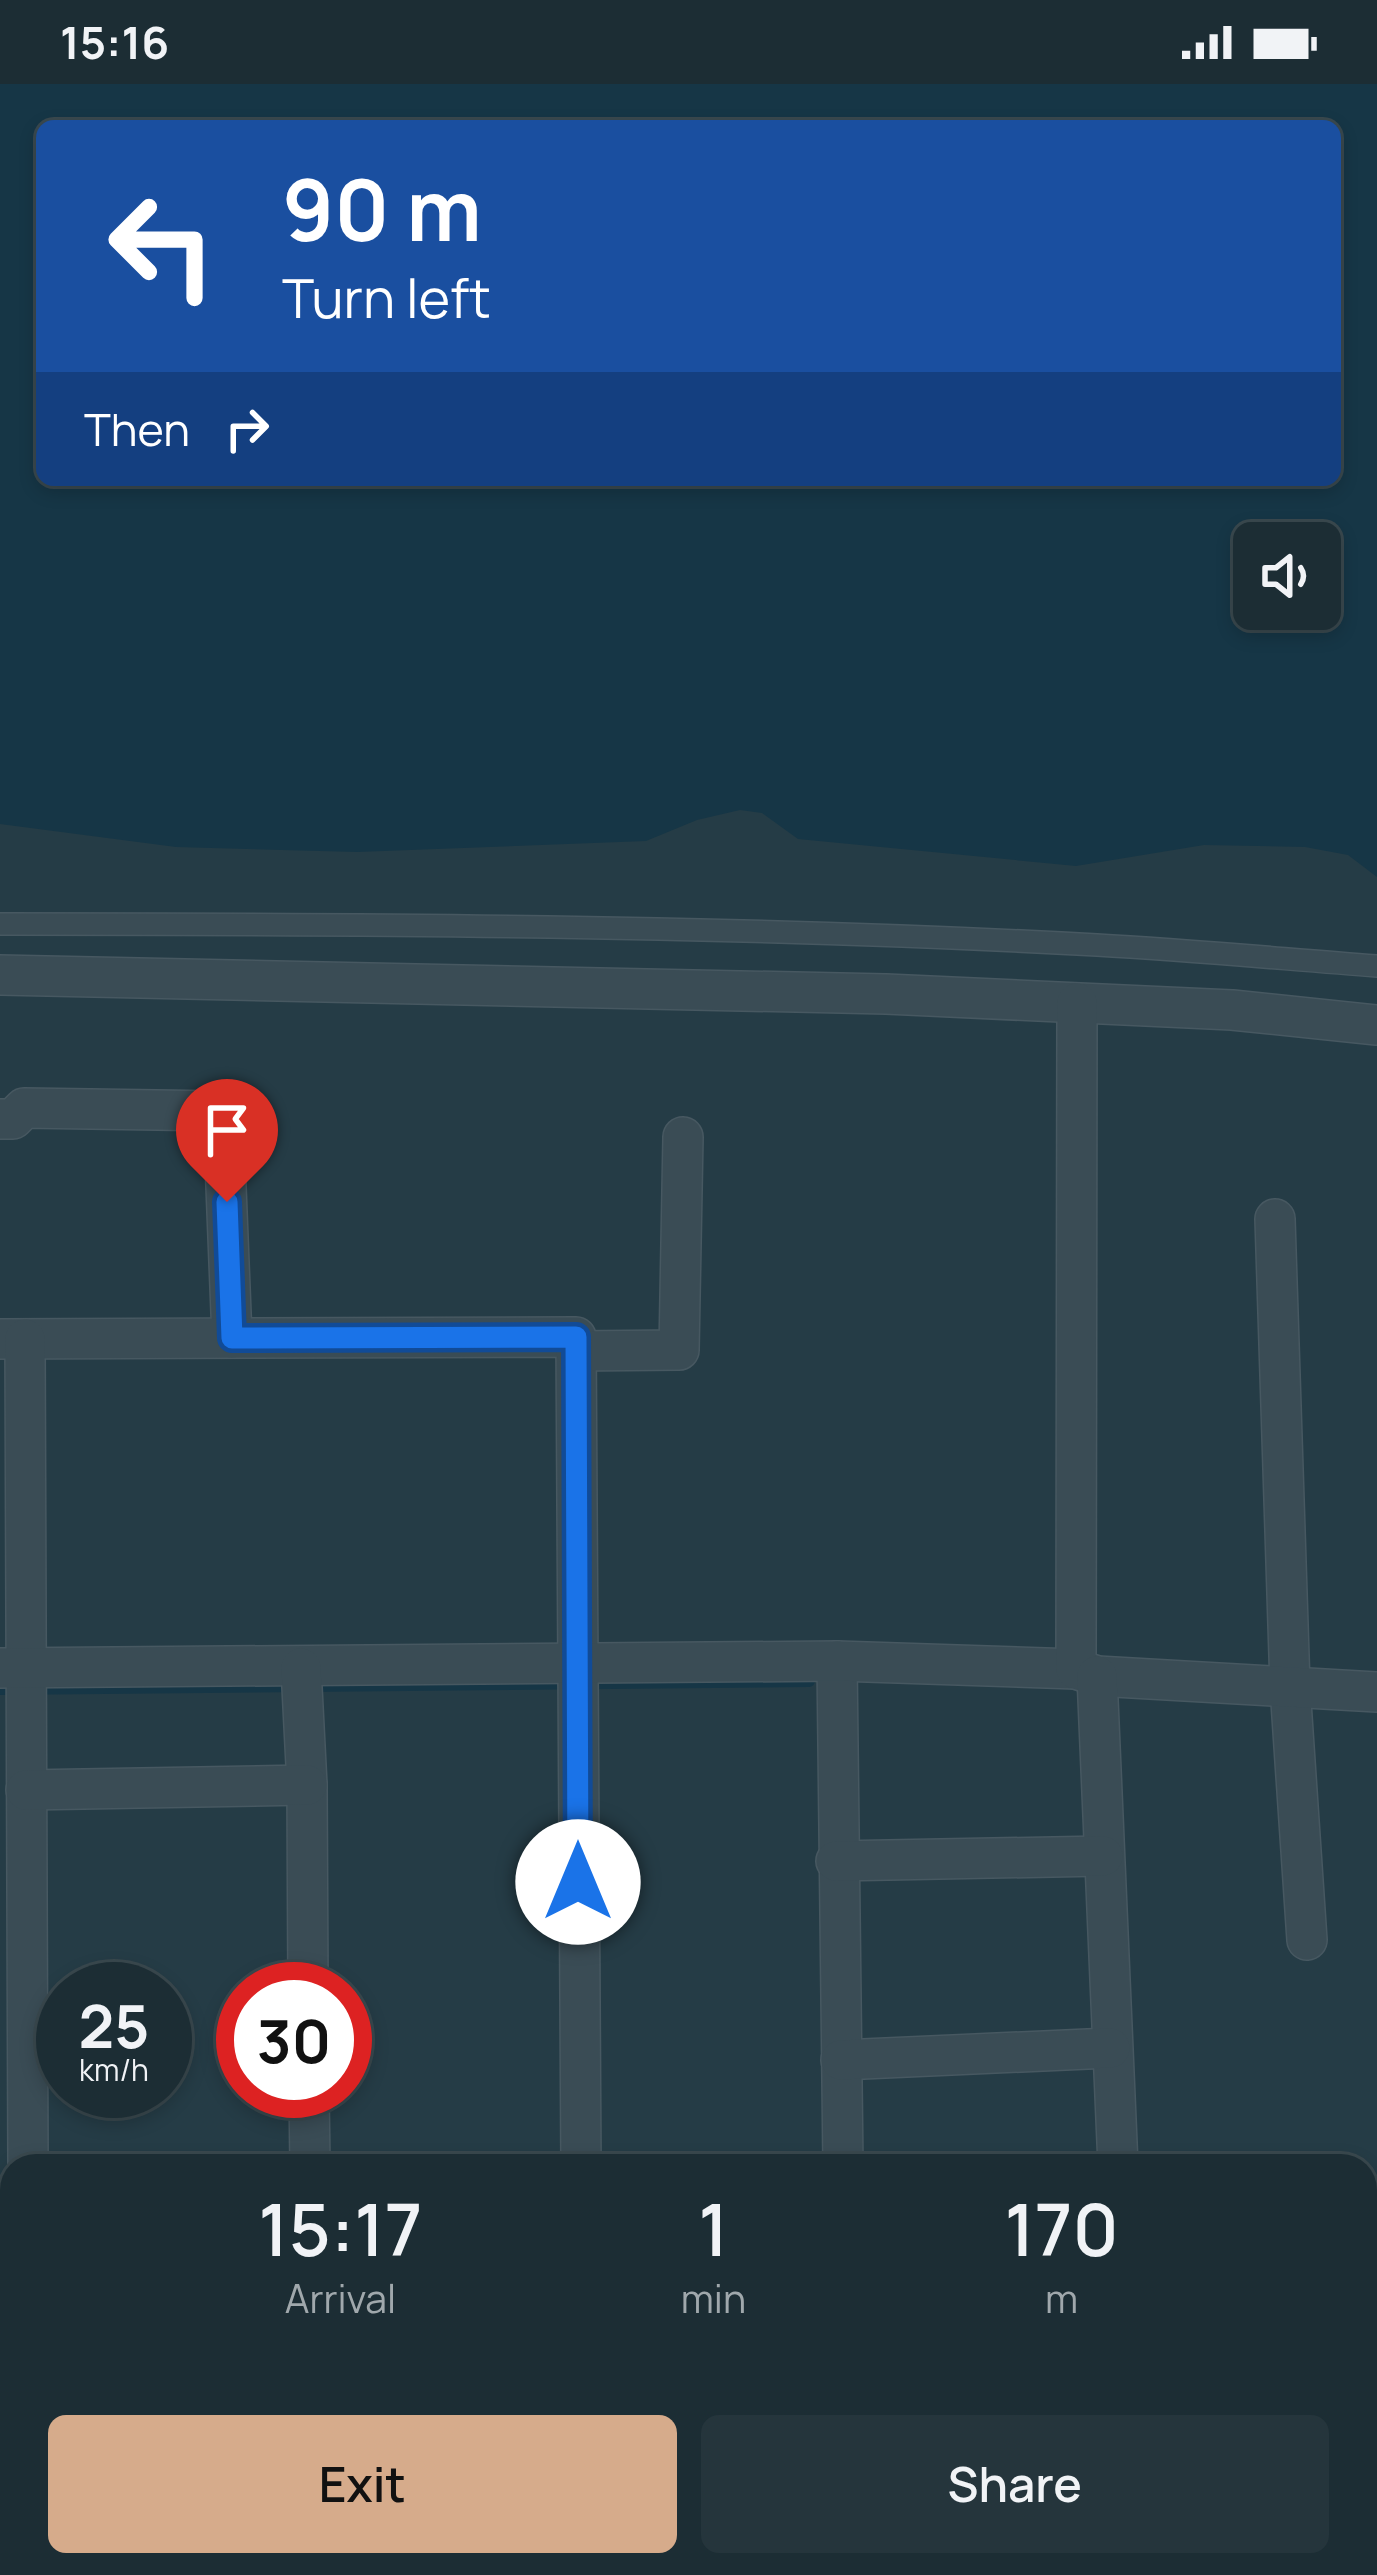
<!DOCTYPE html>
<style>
body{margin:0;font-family:Manrope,sans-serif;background:#25353c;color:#f1f3f6;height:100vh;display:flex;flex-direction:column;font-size:45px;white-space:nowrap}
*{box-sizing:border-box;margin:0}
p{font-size:39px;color:#a0a8ac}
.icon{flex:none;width:66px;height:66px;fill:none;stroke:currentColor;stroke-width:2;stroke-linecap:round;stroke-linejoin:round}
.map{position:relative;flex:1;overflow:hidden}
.details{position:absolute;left:0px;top:2070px;width:1377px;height:423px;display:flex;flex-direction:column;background:#1c2d34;border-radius:36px 36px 0 0;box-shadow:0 6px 18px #0003,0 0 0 3px #3a494f}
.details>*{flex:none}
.guide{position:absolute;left:36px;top:36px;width:1305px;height:366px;border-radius:18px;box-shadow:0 6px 18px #0003,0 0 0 3px #3a494f;background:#1a4fa0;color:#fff;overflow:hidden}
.tools{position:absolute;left:1233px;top:438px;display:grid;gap:24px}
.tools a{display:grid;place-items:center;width:108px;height:108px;border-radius:18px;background:#1c2d34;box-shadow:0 6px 18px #0003,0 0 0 3px #3a494f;font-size:60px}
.speed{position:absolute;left:36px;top:1878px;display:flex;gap:24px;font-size:60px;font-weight:700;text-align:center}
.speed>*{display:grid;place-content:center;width:156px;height:156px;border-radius:50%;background:#1c2d34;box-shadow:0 6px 18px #0003,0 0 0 3px #3a494f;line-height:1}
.speed small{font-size:30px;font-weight:400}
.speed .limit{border:18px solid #d22;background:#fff;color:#111}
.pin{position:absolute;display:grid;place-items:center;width:102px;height:102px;color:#fff;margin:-123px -51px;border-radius:50% 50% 50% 0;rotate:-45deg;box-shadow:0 0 12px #0007}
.pin .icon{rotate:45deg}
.me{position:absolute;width:132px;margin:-66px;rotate:0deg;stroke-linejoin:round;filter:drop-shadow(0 0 9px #0008)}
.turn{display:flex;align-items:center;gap:42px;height:252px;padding:0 48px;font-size:54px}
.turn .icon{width:156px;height:156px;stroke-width:2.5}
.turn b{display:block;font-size:84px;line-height:102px}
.then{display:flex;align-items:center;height:114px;padding:0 48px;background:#0003;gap:24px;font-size:45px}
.eta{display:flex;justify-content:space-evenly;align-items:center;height:204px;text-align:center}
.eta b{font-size:72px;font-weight:600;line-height:84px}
.cta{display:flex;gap:24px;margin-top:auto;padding:24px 48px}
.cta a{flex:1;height:138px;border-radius:18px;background:#d6ab8b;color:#111;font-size:48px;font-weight:600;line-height:138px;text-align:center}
.cta a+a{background:#25353c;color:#f1f3f6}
.status{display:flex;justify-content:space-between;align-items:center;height:84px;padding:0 60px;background:#1c2d34;direction:ltr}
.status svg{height:33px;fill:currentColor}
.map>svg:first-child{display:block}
.water{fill:#163646;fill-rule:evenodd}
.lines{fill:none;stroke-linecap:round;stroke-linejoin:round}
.stream{stroke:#163646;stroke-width:12}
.service-casing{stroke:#475861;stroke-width:24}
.minor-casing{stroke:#475861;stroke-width:42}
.service{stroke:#3a4c55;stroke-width:21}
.minor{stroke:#3a4c55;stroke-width:39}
.route-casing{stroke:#114b97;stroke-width:30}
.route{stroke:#1a73e8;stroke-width:21}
</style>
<div class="status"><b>15:16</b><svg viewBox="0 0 49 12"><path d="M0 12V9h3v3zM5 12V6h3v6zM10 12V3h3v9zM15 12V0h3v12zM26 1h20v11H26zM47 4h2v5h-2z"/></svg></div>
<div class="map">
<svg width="1377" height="2491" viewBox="0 0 1377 2491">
<rect width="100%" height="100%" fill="#253c46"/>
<!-- water -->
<path class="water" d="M0,0H1377V793L1348,771L1305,763L1204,761L1076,782L798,755L762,729L740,726L697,736L646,757L357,768L176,763L0,740ZM42,42H1335V396H42ZM1254,459H1320V525H1254Z"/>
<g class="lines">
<!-- stream -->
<g class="stream">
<path d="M0,1605L809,1597"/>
<path d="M0,2226H2"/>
</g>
<defs>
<path id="service" d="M0,840C365,840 732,841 1097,861C1190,866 1284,875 1377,882"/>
<g id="minor">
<path d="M0,891L886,910L1232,926L1377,941"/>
<path d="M0,1035H13L24,1024L223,1027L232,1254"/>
<path d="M1275,1135L1290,1603L1307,1856"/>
<path d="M0,1255L576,1253L581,2082"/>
<path d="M25,1255L28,2082"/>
<path d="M576,1267L679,1266L683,1053"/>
<path d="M837,1577L843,2082"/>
<path d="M0,1584L837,1577L1076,1585L1097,1592L1377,1608"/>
<path d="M301,1584L307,1701L308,1905"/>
<path d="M1076,1585L1077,919"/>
<path d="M1097,1592L1118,2082"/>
<path d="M26,1706L307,1701"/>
<path d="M836,1777L1103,1772"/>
<path d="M841,1976L1110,1964"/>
<path d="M309,2007L310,2082"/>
<path d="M0,2120L12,2118"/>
<path d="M1365,2161H1377"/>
<path d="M0,2253L12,2252"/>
<path d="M1365,2451H1377"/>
<path d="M2,2491L12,2407"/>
<path d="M501,2491L502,2481"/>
<path d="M719,2491L864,2481"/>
<path d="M988,2491L991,2481"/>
<path d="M1242,2491L1245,2481"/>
</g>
</defs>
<!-- service casing -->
<use href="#service" class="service-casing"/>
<!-- minor casing -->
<use href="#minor" class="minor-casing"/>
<!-- service -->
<use href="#service" class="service"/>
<!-- minor -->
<use href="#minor" class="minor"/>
</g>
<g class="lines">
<defs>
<path id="route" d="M227,1118L232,1254L576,1253L578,1798"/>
</defs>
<!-- route casing -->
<use href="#route" class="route-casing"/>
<!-- route -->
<use href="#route" class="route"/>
</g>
</svg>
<div class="tools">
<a><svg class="icon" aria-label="sound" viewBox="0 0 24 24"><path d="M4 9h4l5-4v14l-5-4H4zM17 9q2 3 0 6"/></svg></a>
</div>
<div class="speed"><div>25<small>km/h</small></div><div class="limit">30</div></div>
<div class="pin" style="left:227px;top:1118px;background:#d93025"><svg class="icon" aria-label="arrive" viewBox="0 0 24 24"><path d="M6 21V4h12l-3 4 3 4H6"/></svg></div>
<svg class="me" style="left:578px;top:1798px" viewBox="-20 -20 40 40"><circle r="19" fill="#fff"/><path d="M0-13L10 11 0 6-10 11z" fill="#1a73e8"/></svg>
<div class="guide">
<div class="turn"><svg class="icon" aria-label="left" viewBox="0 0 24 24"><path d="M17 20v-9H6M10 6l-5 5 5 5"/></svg><div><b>90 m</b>Turn left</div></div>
<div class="then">Then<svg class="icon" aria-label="right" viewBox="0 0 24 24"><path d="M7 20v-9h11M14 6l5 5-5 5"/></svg></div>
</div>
<section class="details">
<div class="eta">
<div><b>15:17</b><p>Arrival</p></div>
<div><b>1</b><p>min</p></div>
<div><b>170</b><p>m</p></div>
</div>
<div class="cta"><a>Exit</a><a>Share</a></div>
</section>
</div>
